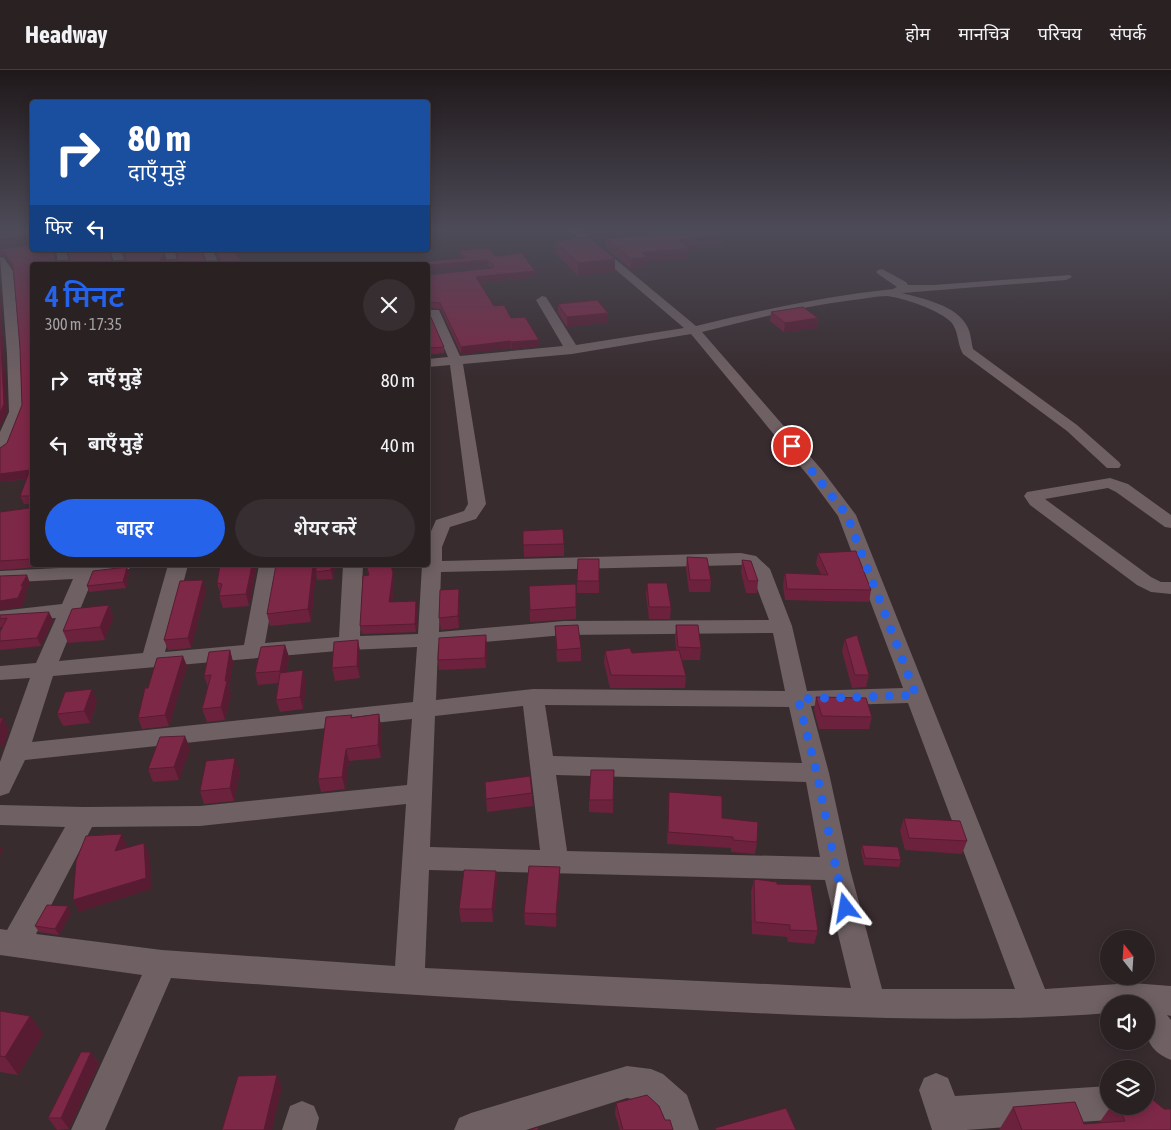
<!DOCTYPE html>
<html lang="hi">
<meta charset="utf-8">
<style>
body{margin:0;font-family:"Asap Condensed","Noto Sans Devanagari",sans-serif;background:#362e30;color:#f1f3f6;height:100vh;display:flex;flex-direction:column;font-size:19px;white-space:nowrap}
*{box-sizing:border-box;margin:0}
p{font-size:16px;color:#a5a3a6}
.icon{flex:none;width:28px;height:28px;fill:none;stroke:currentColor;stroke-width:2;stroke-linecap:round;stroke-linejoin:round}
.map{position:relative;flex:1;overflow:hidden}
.sheet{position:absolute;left:30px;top:192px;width:400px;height:305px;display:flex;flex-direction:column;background:#2a2123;border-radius:5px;box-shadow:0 2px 12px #0003,0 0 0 1px #463e41}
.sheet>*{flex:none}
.hud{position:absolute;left:30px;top:30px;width:400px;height:152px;border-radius:5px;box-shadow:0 2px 12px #0003,0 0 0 1px #463e41;background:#1a4fa0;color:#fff;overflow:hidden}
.needle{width:32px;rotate:343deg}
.fabs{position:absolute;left:1100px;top:860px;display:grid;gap:10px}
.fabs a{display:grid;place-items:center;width:55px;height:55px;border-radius:50%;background:#2a2123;box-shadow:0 2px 12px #0003,0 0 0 1px #463e41;font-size:25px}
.pin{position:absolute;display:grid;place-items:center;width:42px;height:42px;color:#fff;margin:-21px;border:2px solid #fff;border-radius:50%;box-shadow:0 1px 5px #0007}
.me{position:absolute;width:55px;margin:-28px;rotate:346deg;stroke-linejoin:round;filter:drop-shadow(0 0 4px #0008)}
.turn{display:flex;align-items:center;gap:18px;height:105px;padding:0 15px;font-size:22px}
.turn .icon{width:65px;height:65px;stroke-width:2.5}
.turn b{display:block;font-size:35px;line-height:42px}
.then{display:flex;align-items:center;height:48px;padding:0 15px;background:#0003;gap:10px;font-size:19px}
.round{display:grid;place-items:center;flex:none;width:52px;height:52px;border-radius:26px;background:#362e30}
.overview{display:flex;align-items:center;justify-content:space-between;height:85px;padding:0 15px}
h1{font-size:30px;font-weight:600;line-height:38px;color:#2563eb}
.cta{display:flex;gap:10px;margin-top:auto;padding:10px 15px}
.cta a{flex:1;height:58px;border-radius:30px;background:#2563eb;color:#fff;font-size:20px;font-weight:600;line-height:58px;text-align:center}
.cta a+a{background:#362e30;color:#f1f3f6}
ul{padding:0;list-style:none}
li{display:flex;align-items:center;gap:15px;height:65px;padding:0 15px}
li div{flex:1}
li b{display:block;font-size:19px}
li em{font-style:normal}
header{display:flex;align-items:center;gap:30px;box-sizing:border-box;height:70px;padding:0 25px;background:#2a2123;border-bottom:1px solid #463e41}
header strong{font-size:24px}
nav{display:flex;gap:28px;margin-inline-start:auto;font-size:18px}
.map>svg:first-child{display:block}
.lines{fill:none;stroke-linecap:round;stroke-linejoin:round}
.street{fill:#6e6063;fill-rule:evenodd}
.wall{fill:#6c223d}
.shaded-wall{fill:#581c32}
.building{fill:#7d2847;stroke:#581c32}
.route{stroke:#2563eb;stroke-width:9;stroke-dasharray:0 16.2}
</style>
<header>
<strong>Headway</strong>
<nav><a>होम</a><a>मानचित्र</a><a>परिचय</a><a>संपर्क</a></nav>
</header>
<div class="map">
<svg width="1171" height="1060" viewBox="0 0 1171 1060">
<rect width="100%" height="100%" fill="#382c2f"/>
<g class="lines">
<!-- street -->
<g class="street">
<path d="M568,159H579L696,256C762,240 826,226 893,219L897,217L878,204L876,202L878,200L882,199L906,212L908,215H934L1070,205L1072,207L1066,210L902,223C924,229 956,235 967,256C971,263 971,271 973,279L1077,355L1119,392L1121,395L1119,398H1107L1067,361L963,284C957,274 959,261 951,252C939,240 904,228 887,226C876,226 864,229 853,230C802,236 752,250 702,262L822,400L856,445L1045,919L1132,913L1171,916V946L1167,945L1171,950V990C1142,978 1146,960 1146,934H1109V943C970,954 832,947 694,940C519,932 345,921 171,908L105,1060H71L142,905L0,885V859L7,860L65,757L0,755V735L84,737L200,736L407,715L412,649L25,690L9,723L0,726V692L30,608L0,610V596L36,593L56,548L0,553V541L62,534L73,509L0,513V501L79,497V495H132L129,499L95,503L59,591L143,583L168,495H188L165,582L244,575L259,495H279L265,573L339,567L343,495H363L360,566L418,564L422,495H428V468L436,450L464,441L468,434L450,295L428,297V289L448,287L431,247L428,248V240H439L460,286L563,276L536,230L542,226L546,227L576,275L684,258ZM691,264L810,408L838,446L903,618L807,621L792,556L770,499L756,486L741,483L442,491V477L450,457L476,449L486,434L463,294L572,284ZM743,495L751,502L769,550L564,551L439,562L441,502ZM773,563L785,621L533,619L436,630L438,576L564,565ZM417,577L413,632L32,672L53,606L349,580ZM908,633L1015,919H882L850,799L829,703L811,636ZM545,635L789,637L802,693L553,686ZM523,636L540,780L430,777L435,646ZM556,705L806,712L820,787L567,781ZM406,734L395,896L162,880L36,864L92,757L200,756ZM429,800L825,810L851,918L425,898Z"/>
<path d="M56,180H66L70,195H58Z"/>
<path d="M110,180H120L127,195H115Z"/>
<path d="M164,180H174L178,192L177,194L163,195L167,191Z"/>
<path d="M202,180H212L220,195H208Z"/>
<path d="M0,187L4,188L13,201L21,285L23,342L8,380L6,383L0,385V362L9,342L7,285Z"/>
<path d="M1110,408L1128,414L1171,445V458L1165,457L1116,422L1108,418L1045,429L1151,507L1161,512H1171V524L1151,522L1137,515L1030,435L1024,426L1027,422L1033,421Z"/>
<path d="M627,996L651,999L663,1004L687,1025L699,1060H665C659,1039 648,1032 627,1028L526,1060H454L459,1048L471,1043Z"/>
<path d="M936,1003L948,1008L955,1026L1109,1016V1036H1124L1121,1045L1109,1050L966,1060H932L919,1020L924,1008Z"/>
<path d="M302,1031L314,1036L319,1048L316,1060H282L290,1036Z"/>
</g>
</g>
<!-- wall -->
<g class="wall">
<path d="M32,159L55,180L56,191H112L126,190L122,180H163L165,190L177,189L178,186L176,180H201L206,191H220L214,180H233L244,195H32V495H40L39,497L0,500V442L30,438V434H24L20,426L27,409L0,412L7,373L22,335L20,278L13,198L6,187L0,186V179L30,175L32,173V171L0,176Z"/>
<path d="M583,159H678L606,168L675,160L678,159H759L720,163L722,175L689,179L688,188L648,192V197L631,199L606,178V169L595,170Z"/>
<path d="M555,171L615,189V201L578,206L555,183Z"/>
<path d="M459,181L495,186L535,207L480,213L494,236L511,248L539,276L512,279L511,278L461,284L441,239L428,238V241V205L491,198L488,196L428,201V203V195L461,188L460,186Z"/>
<path d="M558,234L608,243V252L567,257L558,243Z"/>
<path d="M428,242L444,277V283L428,285Z"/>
<path d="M771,242L818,248L817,258L784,262L770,251Z"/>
<path d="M523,461L564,474V486L524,487Z"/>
<path d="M818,483L871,520L869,532L785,530L783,515L785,503L821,504L816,494Z"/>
<path d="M687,487L711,510L710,522H689L686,499Z"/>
<path d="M599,489V523H577V511Z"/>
<path d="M742,490L758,511L757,523H746L741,502Z"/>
<path d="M220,495H255L256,499L249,536L223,538L219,526L220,523L217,513Z"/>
<path d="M335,495L333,509L317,510L316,502L311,552L270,556L267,544L316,500Z"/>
<path d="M366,495H392V499L394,511L392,532L418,539L416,562L362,564L360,556L368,505Z"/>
<path d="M129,503L126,518L89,522L87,516Z"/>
<path d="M647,513L671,537L670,549H649L646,525Z"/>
<path d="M576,514V549L530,552L529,516Z"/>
<path d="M459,519L460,531L459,558L441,560L439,548Z"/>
<path d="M206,520L191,578L168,580L164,570Z"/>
<path d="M109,535L113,547L105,570L68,573L63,561Z"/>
<path d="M0,545L53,550L41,576L0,580V562L3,557H0Z"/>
<path d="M676,555L701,578L700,590H682L686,606L685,618H610L604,593L605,581L632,583L676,580L675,567Z"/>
<path d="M555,556L581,578V591L557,592Z"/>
<path d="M845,569L869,605L866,617L852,618L842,581Z"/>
<path d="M358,570L360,582V608L335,611L332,598Z"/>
<path d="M285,575L289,587L286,602L303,600L306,613L303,639L280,642L276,630L278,613L258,615L255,603Z"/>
<path d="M487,575L486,598L439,600L438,590Z"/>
<path d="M230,580L233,592L229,619L231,623L225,650L207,652L202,639L208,617L204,606Z"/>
<path d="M187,596L169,656L142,659L138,648L148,618Z"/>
<path d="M816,627L872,647L869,659H819L814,640Z"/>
<path d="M97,632L90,653L63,656L57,644Z"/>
<path d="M379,644L381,657V688L349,691L345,719L321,722L318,709L352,647Z"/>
<path d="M190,678L179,710L153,712L148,699Z"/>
<path d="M614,700L613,743L589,742V730Z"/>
<path d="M240,701L234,731L204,734L200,721Z"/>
<path d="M485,712L532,723L533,736L487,742Z"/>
<path d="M669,722L722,748L757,772L755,784L731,782V778L667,774Z"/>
<path d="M904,748L967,771L962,784L905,780L900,761Z"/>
<path d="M862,775L901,790L899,797L864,795L861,781Z"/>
<path d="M560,797V809L556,857L525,855L524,843Z"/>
<path d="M496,801L497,813L493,852H461L459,839Z"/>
<path d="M754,809L777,814L818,861L814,874L788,872L787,867L752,864L751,822Z"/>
<path d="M68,836L71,843L59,865L39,862L35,856Z"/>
<path d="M0,941L30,946L43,964L18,1005L0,1002Z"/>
<path d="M91,982L99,994L69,1059L57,1060L48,1048Z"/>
<path d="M616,1033L665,1050L673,1060H620L615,1044Z"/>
<path d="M1111,1036H1146L1171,1060H999L1013,1037L1084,1054L1099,1053Z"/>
</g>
<!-- shaded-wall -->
<g class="shaded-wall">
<path d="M606,159H678L595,170V160Z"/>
<path d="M708,159H759L707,164Z"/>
<path d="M723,165L722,175L689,179L688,188L648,192V197L631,199V189L642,183L679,170Z"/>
<path d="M30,166L32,171L0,176V170Z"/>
<path d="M54,180H55L57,195L55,191Z"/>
<path d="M163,185L165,190L160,191Z"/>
<path d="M615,189V201L578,206V193Z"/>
<path d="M487,190L488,196L428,201V203V195Z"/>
<path d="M535,201V207L477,213L476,207Z"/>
<path d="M0,219L7,342L0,357Z"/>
<path d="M608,243V252L567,257V247Z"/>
<path d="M818,248L817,258L784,262L785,253Z"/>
<path d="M539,270V276L512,279L511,272Z"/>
<path d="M510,271L511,278L461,284V277Z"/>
<path d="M30,400L32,408L0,412V404Z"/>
<path d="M252,495H255L256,499L249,536L246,524Z"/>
<path d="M313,495H314L316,501L311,552L308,539Z"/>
<path d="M332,495H335L333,509L331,500Z"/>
<path d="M127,497L129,503L126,518L123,512Z"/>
<path d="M393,503L394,511L391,540L389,532Z"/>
<path d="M27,505L30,513L26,522L27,524L22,537L0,540V531L21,516Z"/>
<path d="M203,510L206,520L191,578L188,568Z"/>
<path d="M459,519L460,531L459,558L458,546Z"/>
<path d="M416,531L418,539L416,562L415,554Z"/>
<path d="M109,535L113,547L105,570L100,557Z"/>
<path d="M49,542L53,550L41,576L37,568Z"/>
<path d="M486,565L487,575L486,598L485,588Z"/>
<path d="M358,570L360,582V608L357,596Z"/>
<path d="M285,575L289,587L284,613L280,601Z"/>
<path d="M230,580L233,592L229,619L231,623L225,650L221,637Z"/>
<path d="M183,586L187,596L169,656L165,645Z"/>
<path d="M303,600L306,613L303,639L300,627Z"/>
<path d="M92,619L97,632L90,653L84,641Z"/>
<path d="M379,644L381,657V688L378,675Z"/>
<path d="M3,648L9,660L3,679L0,674V655Z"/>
<path d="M185,666L190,678L179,710L174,697Z"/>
<path d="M346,679L349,691L345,719L342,707Z"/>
<path d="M235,688L240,701L234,731L230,718Z"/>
<path d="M122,764L127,775L121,793L115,781Z"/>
<path d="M144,773L150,784L151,819L79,842L73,830Z"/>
<path d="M0,777L3,781L0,785Z"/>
<path d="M560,797V809L556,857V844Z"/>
<path d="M496,801L497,813L493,852L492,839Z"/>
<path d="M68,836L71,843L59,865L55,859Z"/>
<path d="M30,946L43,964L18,1005L5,987Z"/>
<path d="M91,982L99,994L69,1059L61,1048Z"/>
<path d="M277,1005L282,1017L272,1060H264Z"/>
</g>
<!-- building -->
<g class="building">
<path d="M0,159H32V180H54L55,191L70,190L67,180H109L112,191L127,190L123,180H162L163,185L160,191L177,189L178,186L176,180H201L206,191H220V188L216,180H233L244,195H32V489L0,491V442L30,438V426H20L30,400L0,404V378L7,373L22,335L20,278L13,195L3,181L0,180V179L30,175L32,173V167L30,166L0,170Z"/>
<path d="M593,159H606L595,160Z"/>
<path d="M678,159H714L723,165L679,170L689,178L642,183L648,187L631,189L606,169L675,160Z"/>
<path d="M589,167L615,189L578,193L555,171Z"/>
<path d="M489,178L495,186L522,183L535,201L476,207L494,236L504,235L511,248L525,247L539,270L511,272L510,271L461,277L440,233L428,232V205L492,198L494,195L487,190L428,195H385L465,188L459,181Z"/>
<path d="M597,230L608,243L567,247L558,234Z"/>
<path d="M803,237L818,248L785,253L771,242Z"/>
<path d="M428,242L429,243L444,277L428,278Z"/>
<path d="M0,257L4,334L0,343Z"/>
<path d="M563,459L564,474L523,475V461Z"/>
<path d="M856,481L871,520L787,519L785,503L828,505L818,483Z"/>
<path d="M687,487L707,488L711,510H690Z"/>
<path d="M578,489H599V511H577Z"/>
<path d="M742,490L751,491L758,511H748Z"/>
<path d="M220,495H252L246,524L219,526L222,514L217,513Z"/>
<path d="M276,495H313L308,539L267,544Z"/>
<path d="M316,495H332L331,500L316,502Z"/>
<path d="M366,495H391L393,503L389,532L416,531L415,554L360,556L363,506L369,505Z"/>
<path d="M127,497L123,512L87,516L93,501Z"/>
<path d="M27,505L21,516H23L18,528L0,531V506Z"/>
<path d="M203,510L188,568L164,570L180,511Z"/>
<path d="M647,513H667L671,537H649Z"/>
<path d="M576,514V537L530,540L529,516Z"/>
<path d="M459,519L458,546L439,548L440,520Z"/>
<path d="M109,535L100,557L63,561L72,539Z"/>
<path d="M49,542L37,568L0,571V562L7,548L0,549V545Z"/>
<path d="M578,555L581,578L557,580L555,556Z"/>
<path d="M676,555H698L701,578L678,577Z"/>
<path d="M486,565L485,588L438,590L439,568Z"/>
<path d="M857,565L869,605H855L845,569Z"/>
<path d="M358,570L357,596L332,598L334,572Z"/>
<path d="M285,575L280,601L255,603L261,577Z"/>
<path d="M630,578L632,583L679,580L686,606L611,605L605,581Z"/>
<path d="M230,580L225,611H227L221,637L202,639L211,605L204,606L209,582Z"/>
<path d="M183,586L165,645L138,648L145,618H148L157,588Z"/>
<path d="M303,600L300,627L276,630L280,603Z"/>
<path d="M92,619L84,641L57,644L65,622Z"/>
<path d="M816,627L866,628L872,647L822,646Z"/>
<path d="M379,644L378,675L346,679L342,707L318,709L326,647L352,645L351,648Z"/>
<path d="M0,648H3L0,655Z"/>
<path d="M185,666L174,697L148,699L160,667Z"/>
<path d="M235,688L230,718L200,721L206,691Z"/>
<path d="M591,700H614L613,730H589Z"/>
<path d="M530,706L532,723L486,729L485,712Z"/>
<path d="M669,722L722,726V748L758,752L757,772L733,770V767L668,762Z"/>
<path d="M904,748L960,751L967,771L909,768Z"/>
<path d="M122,764L115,781L144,773L146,808L73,830L76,791L86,766Z"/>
<path d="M862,775L898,777L901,790L865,788Z"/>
<path d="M529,796L560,797L556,844L524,843Z"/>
<path d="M464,800L496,801L492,839H459Z"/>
<path d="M754,809L777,812V814L811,815L818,861L790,860V855L755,852Z"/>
<path d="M47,835L68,836L55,859L35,856Z"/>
<path d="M0,941L30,946L5,987L0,986Z"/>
<path d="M81,982H91L61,1048H48Z"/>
<path d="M277,1005L264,1060H222L238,1006Z"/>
<path d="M647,1025L659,1036L665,1050H670L673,1060H623L616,1033Z"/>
<path d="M1146,1029H1152L1164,1039H1171V1060H1022L1013,1037L1075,1032L1084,1054L1125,1051L1118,1036H1146Z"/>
<path d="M786,1038L796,1060H716L715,1058Z"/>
<path d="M538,1057V1060H529Z"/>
</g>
<!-- sky -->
<linearGradient id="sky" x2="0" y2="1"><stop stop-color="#1f181a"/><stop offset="0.52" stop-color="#4d4b58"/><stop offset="1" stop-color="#4d4b58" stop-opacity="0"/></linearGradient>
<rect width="1171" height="307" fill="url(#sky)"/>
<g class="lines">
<!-- route -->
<path class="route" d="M792,376L847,445L916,625L798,629L817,704L836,799L846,838"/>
</g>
</svg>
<div class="fabs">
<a><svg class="needle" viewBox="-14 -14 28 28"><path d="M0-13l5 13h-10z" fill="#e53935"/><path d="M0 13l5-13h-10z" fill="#a5a3a6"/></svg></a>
<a><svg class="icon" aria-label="sound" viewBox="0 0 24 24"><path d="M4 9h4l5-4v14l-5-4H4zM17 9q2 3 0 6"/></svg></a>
<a><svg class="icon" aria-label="layers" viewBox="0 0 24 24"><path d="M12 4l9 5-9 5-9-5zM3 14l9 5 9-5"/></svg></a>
</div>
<div class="pin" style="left:792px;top:376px;background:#d93025"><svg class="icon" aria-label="arrive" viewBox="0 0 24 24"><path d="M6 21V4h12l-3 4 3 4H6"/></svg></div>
<svg class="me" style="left:846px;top:838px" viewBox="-20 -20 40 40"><path d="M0-17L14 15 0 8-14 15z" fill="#2563eb" stroke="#fff" stroke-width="4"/></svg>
<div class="hud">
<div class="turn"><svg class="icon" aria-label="right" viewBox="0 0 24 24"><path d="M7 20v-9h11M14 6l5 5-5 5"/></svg><div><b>80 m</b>दाएँ मुड़ें</div></div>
<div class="then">फिर<svg class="icon" aria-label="left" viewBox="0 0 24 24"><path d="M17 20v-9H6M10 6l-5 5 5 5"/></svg></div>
</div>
<section class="sheet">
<div class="overview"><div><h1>4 मिनट</h1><p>300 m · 17:35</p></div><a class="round"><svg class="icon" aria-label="close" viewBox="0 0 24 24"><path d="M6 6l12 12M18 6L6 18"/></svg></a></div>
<ul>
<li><svg class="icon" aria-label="right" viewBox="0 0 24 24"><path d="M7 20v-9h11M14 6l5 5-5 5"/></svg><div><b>दाएँ मुड़ें</b></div><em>80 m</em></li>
<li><svg class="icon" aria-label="left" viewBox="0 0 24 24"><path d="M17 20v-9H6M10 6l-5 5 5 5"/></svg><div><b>बाएँ मुड़ें</b></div><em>40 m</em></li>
</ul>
<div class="cta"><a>बाहर</a><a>शेयर करें</a></div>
</section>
</div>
